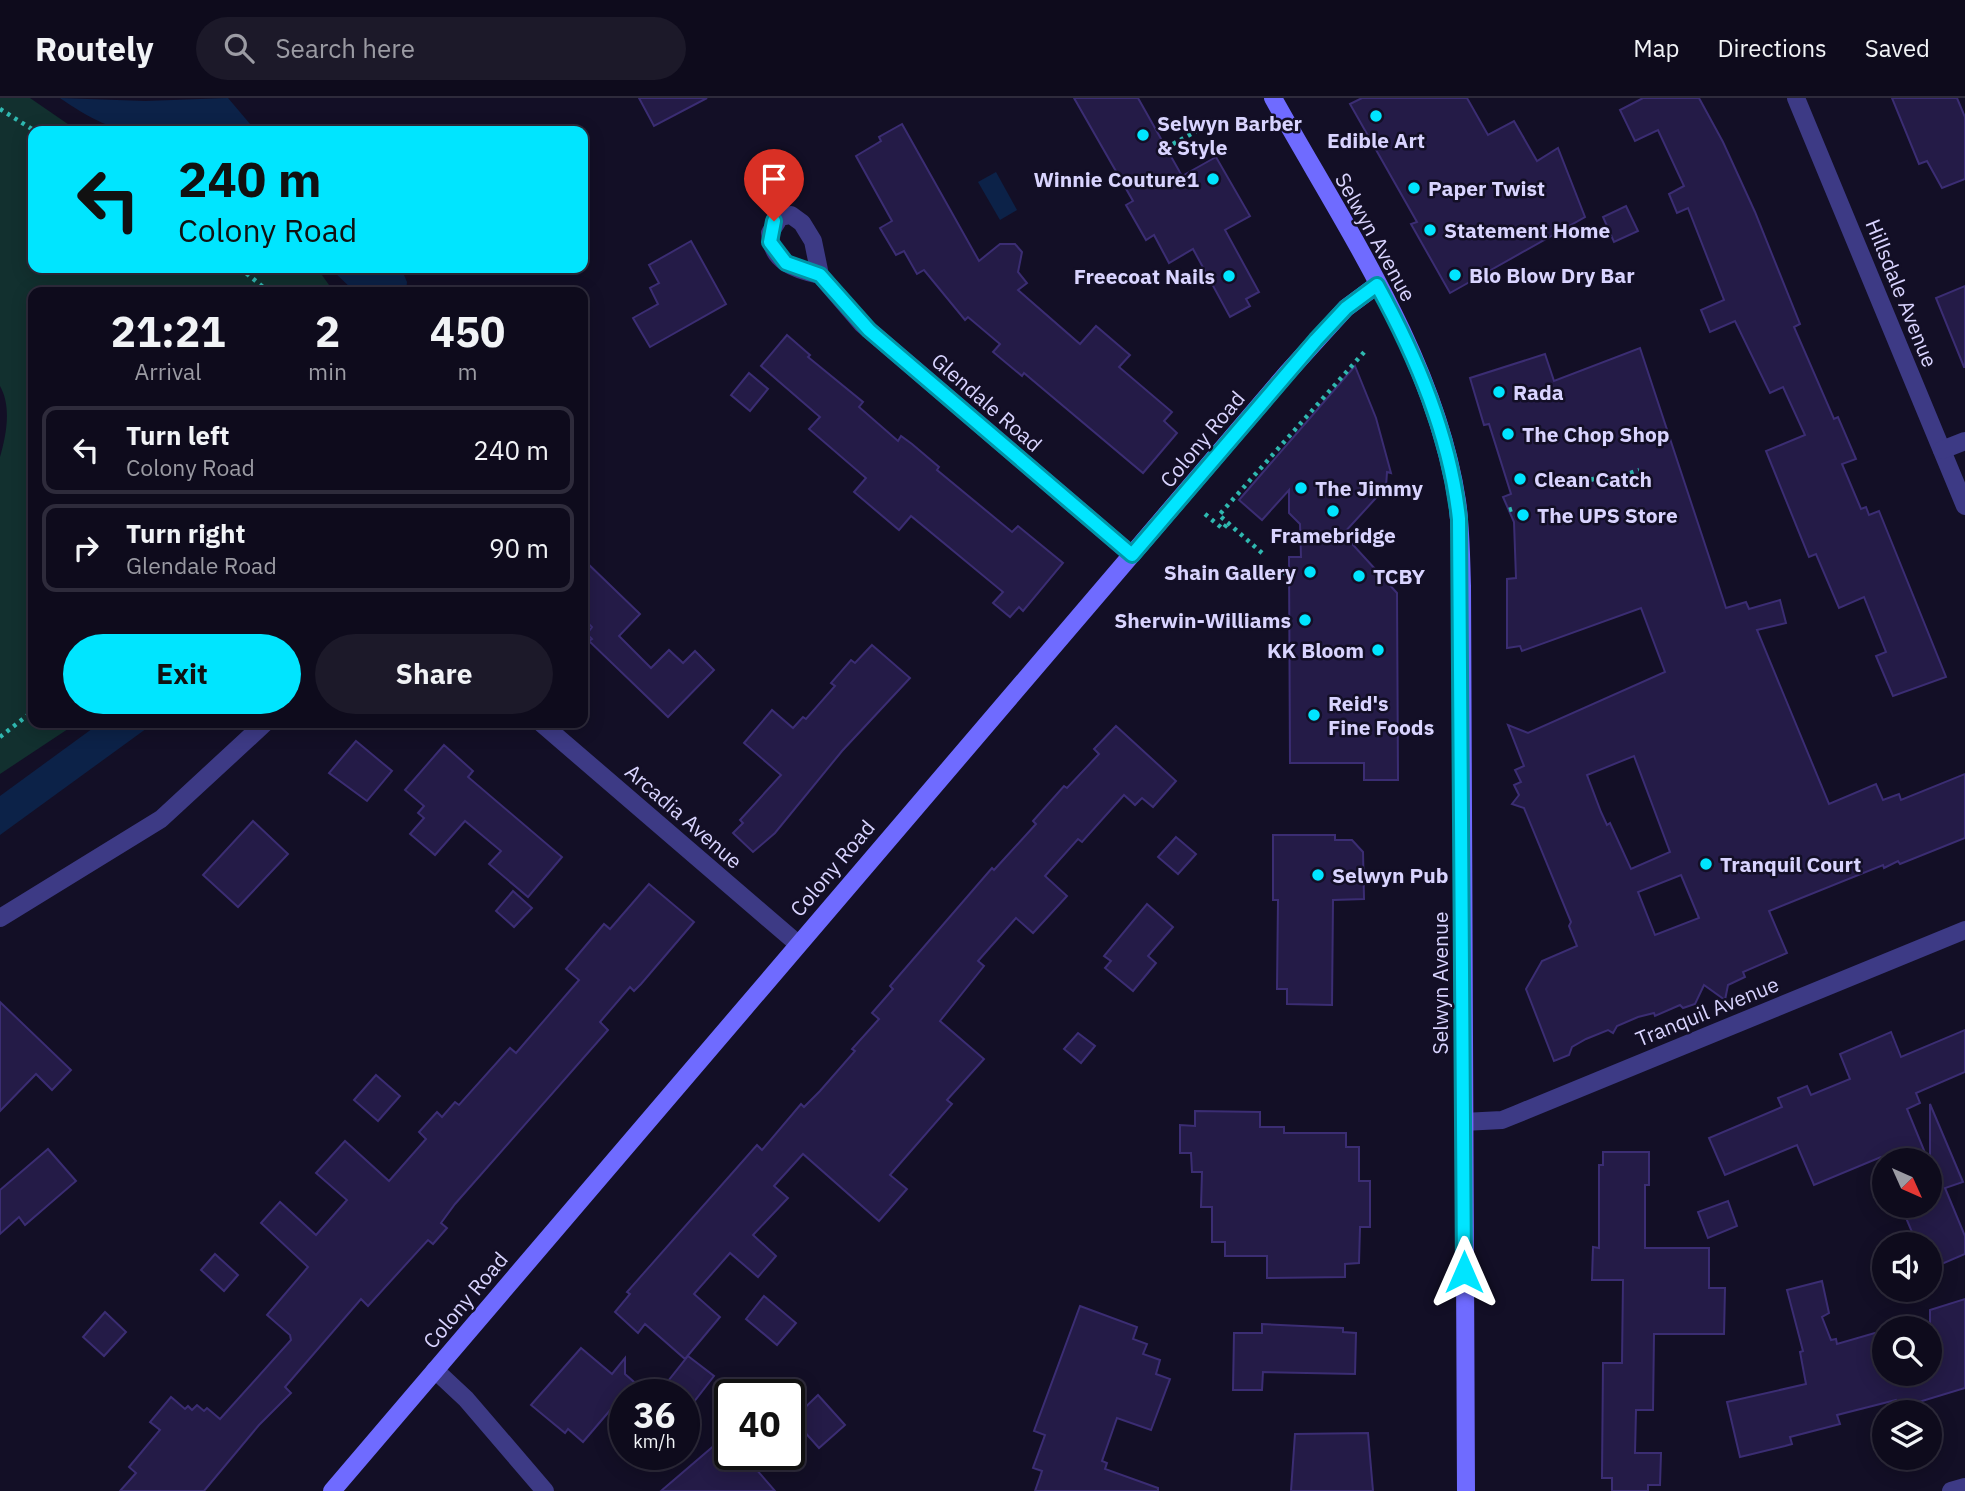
<!DOCTYPE html>
<style>
body{margin:0;font-family:"IBM Plex Sans",sans-serif;background:#1c1929;color:#f1f3f6;height:100vh;display:flex;flex-direction:column;font-size:26px;white-space:nowrap}
*{box-sizing:border-box;margin:0}
p{font-size:23px;color:#9b9ba3}
.icon{flex:none;width:38px;height:38px;fill:none;stroke:currentColor;stroke-width:2;stroke-linecap:round;stroke-linejoin:round}
.map{position:relative;flex:1;overflow:hidden}
.side{position:absolute;left:28px;top:189px;width:560px;height:441px;display:flex;flex-direction:column;background:#0e0b1c;border-radius:14px;box-shadow:0 4px 18px #0003,0 0 0 2px #2e2b3b}
.side>*{flex:none}
.banner{position:absolute;left:28px;top:28px;width:560px;height:147px;border-radius:14px;box-shadow:0 4px 18px #0003,0 0 0 2px #2e2b3b;background:#00e5ff;color:#111;overflow:hidden}
.needle{width:46px;rotate:135deg}
.buttons{position:absolute;left:1872px;top:1050px;display:grid;gap:14px}
.buttons a{display:grid;place-items:center;width:70px;height:70px;border-radius:50%;background:#0e0b1c;box-shadow:0 4px 18px #0003,0 0 0 2px #2e2b3b;font-size:35px}
.speed{position:absolute;left:609px;top:1281px;display:flex;gap:14px;font-size:35px;font-weight:700;text-align:center}
.speed>*{display:grid;place-content:center;width:91px;height:91px;border-radius:50%;background:#0e0b1c;box-shadow:0 4px 18px #0003,0 0 0 2px #2e2b3b;line-height:1}
.speed small{font-size:18px;font-weight:400}
.speed .limit{border:4px solid #111;border-radius:10px;background:#fff;color:#111}
.pin{position:absolute;display:grid;place-items:center;width:60px;height:60px;color:#fff;margin:-72px -30px;border-radius:50% 50% 50% 0;rotate:-45deg;box-shadow:0 0 7px #0007}
.pin .icon{rotate:45deg}
.me{position:absolute;width:77px;margin:-38px;rotate:0deg;stroke-linejoin:round;filter:drop-shadow(0 0 5px #0008)}
.turn{display:flex;align-items:center;gap:24px;height:147px;padding:0 35px;font-size:32px}
.turn .icon{width:91px;height:91px;stroke-width:2.5}
.turn b{display:block;font-size:49px;line-height:60px}
.eta{display:flex;justify-content:space-evenly;align-items:center;height:119px;text-align:center}
.eta b{font-size:42px;font-weight:800;line-height:49px}
.primary-button{display:flex;gap:14px;margin-top:auto;padding:14px 35px}
.primary-button a{flex:1;height:80px;border-radius:42px;background:#00e5ff;color:#111;font-size:28px;font-weight:800;line-height:80px;text-align:center}
.primary-button a+a{background:#1c1929;color:#f1f3f6}
ul{padding:0;list-style:none}
li{display:flex;align-items:center;gap:21px;height:88px;margin:0 14px 10px;padding:0 21px;border:4px solid #2e2b3b;border-radius:14px}
li div{flex:1}
li b{display:block;font-size:26px}
li em{font-style:normal}
header{display:flex;align-items:center;gap:42px;box-sizing:border-box;height:98px;padding:0 35px;background:#0e0b1c;border-bottom:2px solid #2e2b3b}
header strong{font-size:33px}
nav{display:flex;gap:38px;margin-inline-start:auto;font-size:24px}
.search{width:490px;height:63px;background:#1c1929;display:flex;align-items:center;gap:18px;box-sizing:border-box;padding:0 24px;border-radius:38px;color:#9b9ba3;font-size:26px}
.map>svg:first-child{display:block}
.green{fill:#12302f}
.water{fill:#0c2248}
.building{fill:#241b47;stroke:#3b2d73;stroke-width:2;fill-rule:evenodd}
.lines{fill:none;stroke-linecap:round;stroke-linejoin:round}
.path{stroke:#2fb8b0;stroke-width:4.5;stroke-dasharray:3.5 5;stroke-linecap:butt}
.street{stroke:#3d3a85;stroke-width:18}
.secondary{stroke:#6f6bff;stroke-width:18}
.route-casing{stroke:#0095a6;stroke-width:18}
.route{stroke:#00e5ff;stroke-width:12}
.poi-dot{fill:#00e5ff;stroke:#130f26;stroke-width:2.5}
.labels{text-anchor:middle;dominant-baseline:central;stroke-width:5;stroke-linejoin:round;paint-order:stroke}
.poi-label{font-size:21px;font-weight:bold;fill:#d9d4ff;stroke:#130f26;text-anchor:start}
.street-label{font-size:21px;fill:#d9d4ff;stroke:#130f26}
</style>
<header>
<strong>Routely</strong>
<div class="search"><svg class="icon" aria-label="search" viewBox="0 0 24 24"><circle cx="10" cy="10" r="6"/><path d="M15 15l6 6"/></svg>Search here</div>
<nav><a>Map</a><a>Directions</a><a>Saved</a></nav>
</header>
<div class="map">
<svg width="1965" height="1393" viewBox="0 0 1965 1393">
<rect width="100%" height="100%" fill="#130f26"/>
<!-- green -->
<path class="green" d="M0,0H30L78,33H33V170H317L334,194H33V625H77L0,676V359C6,338 12,309 0,288Z"/>
<!-- water -->
<g class="water">
<path d="M60,0L145,3L228,0L256,33H199L183,26C134,45 101,28 60,0Z"/>
<path d="M996,74L1017,112L1000,122L978,84Z"/>
<path d="M330,170H401L407,184L406,194H355Z"/>
<path d="M100,625H154L0,737V698Z"/>
</g>
<!-- building -->
<g class="building">
<path d="M639,0H707L654,28Z"/>
<path d="M1074,0H1138L1182,78L1216,59L1250,118L1225,132L1259,194L1246,201L1250,208L1230,219L1193,151L1169,165L1154,137L1146,142L1126,107L1133,103Z"/>
<path d="M1362,0H1467L1488,37L1514,23L1537,63L1558,50L1585,119L1450,195L1411,126L1417,124L1350,6Z"/>
<path d="M1643,0H1699L1723,44L1755,114L1800,226L1794,229L1834,321L1838,319L1856,361L1842,366L1861,411L1866,409L1869,417L1879,413L1946,579L1893,598L1876,558L1886,554L1864,499L1839,510L1816,456L1809,459L1766,353L1805,337L1783,289L1770,295L1735,223L1710,234L1701,212L1724,202L1688,110L1677,115L1669,96L1684,88L1658,32L1635,43L1620,12Z"/>
<path d="M1892,0H1957L1965,19V81L1942,90L1927,63L1919,66Z"/>
<path d="M902,26L979,163L1000,146H1015L1022,154L1018,174L1027,185L1018,192L1080,246L1096,228L1130,257L1119,269L1172,314L1164,323L1177,335L1143,375L1024,275L1022,278L993,254L1000,246L968,219L965,222L924,172L917,176L904,153L896,157L880,130L892,123L856,58L881,43L879,39Z"/>
<path d="M1626,108L1638,133L1614,144L1603,119Z"/>
<path d="M691,143L726,206L650,249L633,220L658,206L650,190L659,185L649,167Z"/>
<path d="M1965,188V269H1964L1936,200Z"/>
<path d="M787,237L810,257L808,259L863,304L859,309L898,343L901,338L912,346L939,369L937,372L1012,434L1018,428L1063,465L1023,513L1019,509L1010,519L993,505L1003,494L911,418L899,432L854,394L866,380L809,331L820,319L761,268Z"/>
<path d="M1640,250L1726,510L1746,504L1749,511L1780,502L1786,525L1757,532L1829,706L1876,686L1883,702L1899,696L1901,702L1965,676V740L1900,766L1898,763L1884,770L1883,767L1769,813L1787,855L1743,874L1745,879L1728,887L1725,902L1704,887L1695,906L1683,910L1680,907L1655,918L1654,915L1638,919L1617,928L1613,935L1608,932L1586,941L1572,949L1569,957L1554,963L1526,891L1542,863L1577,848L1569,828L1571,824L1524,710L1512,706L1519,697L1514,687L1521,684L1515,672L1524,668L1508,627L1528,635L1665,574L1641,510L1522,553L1520,548L1507,550V481L1516,480L1514,424L1503,399L1511,396L1489,326L1484,327L1470,280L1545,256L1554,283ZM1634,658L1670,754L1631,771L1610,725L1607,727L1601,714L1587,677ZM1681,777L1699,820L1655,837L1638,794Z"/>
<path d="M1355,268L1376,320L1391,375L1387,374L1386,389L1343,436L1397,495L1398,682H1364V665H1290L1289,459H1301L1300,426L1289,415V392L1262,422L1239,402Z"/>
<path d="M749,275L768,291L750,313L731,297Z"/>
<path d="M583,461L640,516L619,538L651,570L669,552L683,565L695,553L714,572L668,619L589,543L592,541L587,536L592,529L583,520Z"/>
<path d="M872,547L910,580L842,653L775,735L753,754L733,735L743,725L740,722L781,677L744,645L772,612L793,630L803,619L806,621L835,588L831,585L851,562L855,565Z"/>
<path d="M1116,628L1176,683L1153,709L1142,700L1135,707L1124,697L1082,744L1078,741L1045,778L1067,798L1033,835L1016,820L978,863L984,868L940,923L984,961L947,1002L952,1006L890,1077L907,1091L879,1123L803,1056L774,1088L788,1100L753,1137L776,1158L758,1179L730,1155L694,1196L720,1219L685,1261L645,1226L638,1235L615,1214L630,1196L627,1194L757,1047L762,1052L801,1006L804,1009L820,993L855,953L852,951L879,921L872,915L893,891L890,888L992,770L994,772L1036,726L1033,723L1064,688L1067,690L1099,656L1094,651Z"/>
<path d="M356,643L392,673L367,703L329,675Z"/>
<path d="M444,647L473,673L468,679L562,759L528,799L489,766L501,753L465,723L435,757L410,736L424,720L418,715L424,708L405,692Z"/>
<path d="M253,723L288,756L238,809L203,777Z"/>
<path d="M1273,737H1335V742H1352L1363,754L1364,801L1333,802L1332,907L1287,906V891H1277L1278,802H1273Z"/>
<path d="M1176,739L1196,756L1178,776L1158,759Z"/>
<path d="M649,786L694,824L641,886L634,893L630,889L600,924L608,932L455,1106L441,1125L447,1130L433,1146L428,1142L368,1208L361,1201L285,1289L291,1295L259,1327L204,1393H120L136,1375L129,1369L160,1332L150,1324L171,1299L185,1311L188,1308L192,1312L197,1307L204,1313L207,1310L220,1321L291,1242L290,1237L267,1217L308,1169L261,1125L280,1104L316,1137L347,1102L316,1075L345,1043L389,1083L426,1041L419,1034L437,1014L442,1019L455,1004L459,1007L510,950L516,955L579,882L566,871L604,826L610,831Z"/>
<path d="M513,793L532,810L514,829L496,813Z"/>
<path d="M1147,806L1173,829L1148,858L1156,865L1133,893L1105,870L1111,863L1104,858Z"/>
<path d="M0,904L71,972L52,992L36,976L0,1013Z"/>
<path d="M1965,932V974L1916,995L1920,1005L1907,1011L1928,1062H1883L1881,1059L1814,1087L1797,1047L1725,1077L1709,1040L1782,1009L1778,1000L1807,988L1811,997L1850,981L1840,956L1891,934L1901,959Z"/>
<path d="M1078,935L1095,948L1081,965L1064,951Z"/>
<path d="M376,977L400,998L378,1023L354,1002Z"/>
<path d="M1930,1006L1963,1084L1945,1090L1965,1138V1156L1930,1171V1146H1917L1901,1108H1930Z"/>
<path d="M1195,1013L1260,1014V1029H1284V1035H1346V1049H1359V1083H1370V1129H1360L1359,1165L1345,1166V1179L1267,1180V1158H1225V1144H1212V1109H1201L1202,1074H1192L1191,1055H1180V1027L1195,1028Z"/>
<path d="M48,1051L76,1083L25,1127L19,1119L0,1136V1092Z"/>
<path d="M1603,1054H1649V1087H1645V1150H1709V1190H1725L1724,1236H1654L1653,1312H1636L1635,1355H1661L1660,1387H1648V1393H1612V1380H1602L1603,1265H1622L1623,1182H1592L1593,1149L1599,1150V1067H1603Z"/>
<path d="M1728,1103L1737,1128L1708,1140L1698,1114Z"/>
<path d="M215,1156L238,1177L224,1193L201,1172Z"/>
<path d="M1822,1183L1829,1215L1822,1219L1831,1242L1836,1241L1837,1246L1885,1232V1276H1930V1212L1965,1201V1290L1899,1310L1896,1302L1837,1317L1840,1326L1790,1339L1792,1346L1785,1348L1740,1359L1727,1304L1806,1286L1800,1254L1803,1253L1787,1192Z"/>
<path d="M764,1198L796,1225L777,1247L746,1221Z"/>
<path d="M1080,1208L1137,1229L1133,1241L1147,1246L1143,1256L1160,1262L1156,1276L1170,1281L1151,1332L1117,1320L1102,1363L1107,1365L1105,1371L1158,1390V1393H1035L1042,1373L1033,1370L1045,1337L1034,1333Z"/>
<path d="M105,1214L126,1234L104,1258L83,1239Z"/>
<path d="M1262,1226L1343,1230V1234L1356,1235L1355,1276L1263,1274L1262,1292H1233L1234,1235H1262Z"/>
<path d="M581,1250L612,1276L625,1260V1276L649,1297H625V1321L612,1310L583,1344L568,1331L565,1335L531,1307Z"/>
<path d="M688,1258L714,1278L693,1305L684,1297H657Z"/>
<path d="M818,1297L845,1327L819,1350L793,1321Z"/>
<path d="M730,1334V1356H743L775,1393H661Z"/>
<path d="M1368,1335L1373,1393H1291L1295,1336Z"/>
</g>
<g class="lines">
<!-- path -->
<g class="path">
<path d="M0,11L35,33"/>
<path d="M1173,46L1216,22"/>
<path d="M240,170L269,194"/>
<path d="M1583,385L1596,380"/>
<path d="M1598,386L1639,372"/>
<path d="M1509,412L1512,411"/>
<path d="M1205,416L1223,431L1228,425"/>
<path d="M1262,455L1219,417L1366,252"/>
<path d="M1249,476L1286,475"/>
<path d="M0,639L33,613"/>
</g>
<!-- street -->
<g class="street">
<path d="M1796,0L1965,408"/>
<path d="M820,177C796,172 771,164 770,135L780,119L791,117L802,125L813,143L820,177L862,226L1132,457"/>
<path d="M1942,352L1965,343"/>
<path d="M541,625L798,846"/>
<path d="M0,820L161,721L265,625"/>
<path d="M1463,1024L1502,1022L1517,1016L1965,832"/>
<path d="M435,1272L466,1301L545,1393"/>
<path d="M1951,1393L1965,1389"/>
</g>
<!-- secondary -->
<g class="secondary">
<path d="M1273,0C1343,126 1435,259 1457,403C1461,431 1461,459 1462,488L1466,1393"/>
<path d="M332,1393L1287,275L1346,210L1377,187"/>
</g>
</g>
<g class="lines">
<defs>
<path id="route" d="M774,123L770,144L786,165L820,177L869,232L1132,457L1316,242L1346,210L1377,187C1417,260 1450,338 1459,421L1464,1174"/>
</defs>
<!-- route casing -->
<use href="#route" class="route-casing"/>
<!-- route -->
<use href="#route" class="route"/>
</g>
<!-- markers -->
<g class="poi-dot">
<circle cx="1376" cy="18" r="7"/>
<circle cx="1143" cy="37" r="7"/>
<circle cx="1213" cy="81" r="7"/>
<circle cx="1414" cy="90" r="7"/>
<circle cx="1430" cy="132" r="7"/>
<circle cx="1455" cy="177" r="7"/>
<circle cx="1229" cy="178" r="7"/>
<circle cx="1499" cy="294" r="7"/>
<circle cx="1508" cy="336" r="7"/>
<circle cx="1520" cy="381" r="7"/>
<circle cx="1301" cy="390" r="7"/>
<circle cx="1333" cy="413" r="7"/>
<circle cx="1523" cy="417" r="7"/>
<circle cx="1310" cy="474" r="7"/>
<circle cx="1359" cy="478" r="7"/>
<circle cx="1305" cy="522" r="7"/>
<circle cx="1378" cy="552" r="7"/>
<circle cx="1314" cy="617" r="7"/>
<circle cx="1706" cy="766" r="7"/>
<circle cx="1318" cy="777" r="7"/>
</g>
<g class="labels">
<!-- poi labels -->
<g class="poi-label">
<text x="1157" y="25">Selwyn Barber<tspan x="1157" dy="24">&amp; Style</tspan></text>
<text x="1376" y="42" text-anchor="middle">Edible Art</text>
<text x="1199" y="81" text-anchor="end">Winnie Couture1</text>
<text x="1428" y="90">Paper Twist</text>
<text x="1444" y="132">Statement Home</text>
<text x="1469" y="177">Blo Blow Dry Bar</text>
<text x="1215" y="178" text-anchor="end">Freecoat Nails</text>
<text x="1513" y="294">Rada</text>
<text x="1522" y="336">The Chop Shop</text>
<text x="1534" y="381">Clean Catch</text>
<text x="1315" y="390">The Jimmy</text>
<text x="1537" y="417">The UPS Store</text>
<text x="1333" y="437" text-anchor="middle">Framebridge</text>
<text x="1296" y="474" text-anchor="end">Shain Gallery</text>
<text x="1373" y="478">TCBY</text>
<text x="1291" y="522" text-anchor="end">Sherwin-Williams</text>
<text x="1364" y="552" text-anchor="end">KK Bloom</text>
<text x="1328" y="605">Reid's<tspan x="1328" dy="24">Fine Foods</tspan></text>
<text x="1720" y="766">Tranquil Court</text>
<text x="1332" y="777">Selwyn Pub</text>
</g>
<!-- street labels -->
<g class="street-label">
<text transform="translate(1376 139) rotate(61)">Selwyn Avenue</text>
<text transform="translate(1902 195) rotate(68)">Hillsdale Avenue</text>
<text transform="translate(987 304) rotate(41)">Glendale Road</text>
<text transform="translate(1202 341) rotate(-50)">Colony Road</text>
<text transform="translate(684 718) rotate(41)">Arcadia Avenue</text>
<text transform="translate(832 770) rotate(-50)">Colony Road</text>
<text transform="translate(1440 885) rotate(-90)">Selwyn Avenue</text>
<text transform="translate(1707 913) rotate(-22)">Tranquil Avenue</text>
<text transform="translate(465 1202) rotate(-50)">Colony Road</text>
</g>
</g>
</svg>
<div class="buttons">
<a><svg class="needle" viewBox="-14 -14 28 28"><path d="M0-13l5 13h-10z" fill="#e53935"/><path d="M0 13l5-13h-10z" fill="#9b9ba3"/></svg></a>
<a><svg class="icon" aria-label="sound" viewBox="0 0 24 24"><path d="M4 9h4l5-4v14l-5-4H4zM17 9q2 3 0 6"/></svg></a>
<a><svg class="icon" aria-label="search" viewBox="0 0 24 24"><circle cx="10" cy="10" r="6"/><path d="M15 15l6 6"/></svg></a>
<a><svg class="icon" aria-label="layers" viewBox="0 0 24 24"><path d="M12 4l9 5-9 5-9-5zM3 14l9 5 9-5"/></svg></a>
</div>
<div class="speed"><div>36<small>km/h</small></div><div class="limit">40</div></div>
<div class="pin" style="left:774px;top:123px;background:#d93025"><svg class="icon" aria-label="arrive" viewBox="0 0 24 24"><path d="M6 21V4h12l-3 4 3 4H6"/></svg></div>
<svg class="me" style="left:1464px;top:1174px" viewBox="-20 -20 40 40"><path d="M0-17L14 15 0 8-14 15z" fill="#00e5ff" stroke="#fff" stroke-width="4"/></svg>
<div class="banner">
<div class="turn"><svg class="icon" aria-label="left" viewBox="0 0 24 24"><path d="M17 20v-9H6M10 6l-5 5 5 5"/></svg><div><b>240 m</b>Colony Road</div></div>
</div>
<section class="side">
<div class="eta">
<div><b>21:21</b><p>Arrival</p></div>
<div><b>2</b><p>min</p></div>
<div><b>450</b><p>m</p></div>
</div>
<ul>
<li><svg class="icon" aria-label="left" viewBox="0 0 24 24"><path d="M17 20v-9H6M10 6l-5 5 5 5"/></svg><div><b>Turn left</b><p>Colony Road</p></div><em>240 m</em></li>
<li><svg class="icon" aria-label="right" viewBox="0 0 24 24"><path d="M7 20v-9h11M14 6l5 5-5 5"/></svg><div><b>Turn right</b><p>Glendale Road</p></div><em>90 m</em></li>
</ul>
<div class="primary-button"><a>Exit</a><a>Share</a></div>
</section>
</div>
